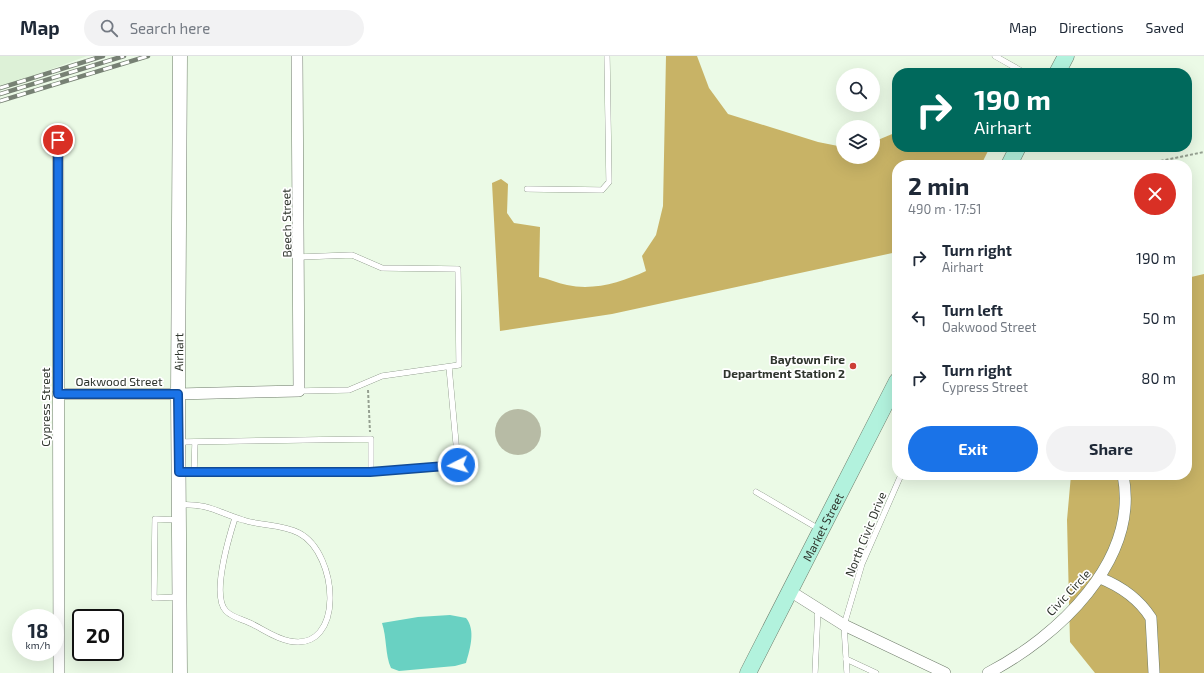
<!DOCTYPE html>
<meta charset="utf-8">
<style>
body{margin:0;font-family:"Exo 2",sans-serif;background:#f2f2f3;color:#1f2937;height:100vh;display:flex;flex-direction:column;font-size:15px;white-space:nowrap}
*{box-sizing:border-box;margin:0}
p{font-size:13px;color:#747a83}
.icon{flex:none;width:22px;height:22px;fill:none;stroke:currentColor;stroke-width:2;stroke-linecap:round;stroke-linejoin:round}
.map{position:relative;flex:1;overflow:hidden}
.drawer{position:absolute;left:892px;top:104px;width:300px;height:320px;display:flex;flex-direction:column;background:#fff;border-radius:16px;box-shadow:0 4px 16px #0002}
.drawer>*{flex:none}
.hud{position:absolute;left:892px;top:12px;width:300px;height:84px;border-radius:16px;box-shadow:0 4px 16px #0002;background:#00695c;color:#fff;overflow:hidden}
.buttons{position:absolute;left:836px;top:12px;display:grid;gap:8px}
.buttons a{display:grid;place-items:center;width:44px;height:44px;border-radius:50%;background:#fff;box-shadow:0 4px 16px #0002;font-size:20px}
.speed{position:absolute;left:12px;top:553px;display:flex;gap:8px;font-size:20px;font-weight:700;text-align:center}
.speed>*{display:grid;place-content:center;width:52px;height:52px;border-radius:50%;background:#fff;box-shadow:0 4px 16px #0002;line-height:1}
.speed small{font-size:10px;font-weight:400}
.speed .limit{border:2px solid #111;border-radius:6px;background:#fff;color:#111}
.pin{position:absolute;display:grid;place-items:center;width:34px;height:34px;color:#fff;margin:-17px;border:2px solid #fff;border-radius:50%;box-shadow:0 1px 4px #0007}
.me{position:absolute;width:44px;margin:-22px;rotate:265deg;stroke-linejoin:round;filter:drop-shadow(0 0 3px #0008)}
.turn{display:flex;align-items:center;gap:14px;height:84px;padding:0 16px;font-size:18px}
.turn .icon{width:52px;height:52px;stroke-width:2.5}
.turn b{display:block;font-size:28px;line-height:34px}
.round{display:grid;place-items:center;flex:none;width:42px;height:42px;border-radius:21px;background:#f2f2f3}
.head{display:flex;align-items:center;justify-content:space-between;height:68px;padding:0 16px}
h1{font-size:24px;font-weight:700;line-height:30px}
.primary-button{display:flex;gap:8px;margin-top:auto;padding:8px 16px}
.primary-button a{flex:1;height:46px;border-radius:24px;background:#1a73e8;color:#fff;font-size:16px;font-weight:700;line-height:46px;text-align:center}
.primary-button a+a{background:#f2f2f3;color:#1f2937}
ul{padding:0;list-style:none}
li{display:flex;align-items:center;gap:12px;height:60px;padding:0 16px}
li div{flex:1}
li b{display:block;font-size:15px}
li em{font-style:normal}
header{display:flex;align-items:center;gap:24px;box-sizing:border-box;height:56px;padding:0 20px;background:#fff;border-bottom:1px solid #e0e1e3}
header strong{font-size:19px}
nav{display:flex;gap:22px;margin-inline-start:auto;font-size:14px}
.search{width:280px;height:36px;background:#f2f2f3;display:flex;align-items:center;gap:10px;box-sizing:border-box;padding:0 14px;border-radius:22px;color:#747a83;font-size:15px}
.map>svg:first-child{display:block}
.built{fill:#ddf1d7}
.forest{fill:#c8b366}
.water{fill:#69d1c2}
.building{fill:#b7bba5}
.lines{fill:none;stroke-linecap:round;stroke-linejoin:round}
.service-casing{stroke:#6d7a69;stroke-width:6}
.minor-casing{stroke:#6d7a69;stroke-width:12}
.tertiary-casing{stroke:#6d7a69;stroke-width:15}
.secondary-casing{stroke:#6d7a69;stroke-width:17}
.path{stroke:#95a091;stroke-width:2;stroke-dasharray:3 2;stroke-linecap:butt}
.service{stroke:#fff;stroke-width:5.5}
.minor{stroke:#fff;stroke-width:11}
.tertiary{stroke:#fff;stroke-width:14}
.secondary{stroke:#b2f2dd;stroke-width:16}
.rail-casing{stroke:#778174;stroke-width:4.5}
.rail{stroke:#fff;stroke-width:3;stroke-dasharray:9;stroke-linecap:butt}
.route-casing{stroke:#114b97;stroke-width:10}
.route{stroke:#1a73e8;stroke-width:7}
.poi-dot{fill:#cc3e36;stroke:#fff;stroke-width:1.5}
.labels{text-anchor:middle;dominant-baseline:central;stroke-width:3.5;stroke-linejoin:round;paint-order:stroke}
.street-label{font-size:12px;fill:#2f352d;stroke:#fff}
.poi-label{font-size:12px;font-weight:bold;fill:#2f352d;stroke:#fff;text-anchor:end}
</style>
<header>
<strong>Map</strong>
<div class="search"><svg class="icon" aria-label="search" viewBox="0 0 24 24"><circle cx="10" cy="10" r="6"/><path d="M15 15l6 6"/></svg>Search here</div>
<nav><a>Map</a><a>Directions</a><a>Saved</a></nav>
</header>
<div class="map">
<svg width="1204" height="617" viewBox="0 0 1204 617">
<rect width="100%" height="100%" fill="#ebfae6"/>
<!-- built -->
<path class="built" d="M0,0H87L0,32Z"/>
<!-- forest -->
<g class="forest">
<path d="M666,0H697L709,32L728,58L818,86L843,91V101H873V86L897,76V91H990L981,109H897V196L612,258L500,275L492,127L501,123L508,128L507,157L514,167L540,171L539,221C549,223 557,227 567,229C594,235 622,226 646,215L642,200L656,179L663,150Z"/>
<path d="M1204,218V617H1095L1070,586L1067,464L1071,419H1187V222Z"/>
</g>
<!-- water -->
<path class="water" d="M450,559L466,562C476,574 470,593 466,607L455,610L399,615L391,612C385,599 387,582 382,567L418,561Z"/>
<!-- building -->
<circle class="building" cx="518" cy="376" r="23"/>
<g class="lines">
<defs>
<g id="service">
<path d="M995,0L1025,17"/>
<path d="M527,133L602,134L609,126L607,0"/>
<path d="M299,335L349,334L382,320L459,309L458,213L382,212L352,199L299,201"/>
<path d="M179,416H371V383L180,386"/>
<path d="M194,416L195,386"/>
<path d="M371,416L458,409L449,311"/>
<path d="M756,436L819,473"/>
<path d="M179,449C208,447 217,456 243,464C261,470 282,468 299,477C339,498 345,597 289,585C274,582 263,573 250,567C242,563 233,562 226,555C211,540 229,481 235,462"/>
<path d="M178,464L155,463L154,542L179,541"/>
<path d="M846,603L876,617"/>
<path d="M815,617L818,553"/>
<path d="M847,617L844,569L862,508L901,419"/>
</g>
<g id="minor">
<path d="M58,84L59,617"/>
<path d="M58,338H178L299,335L297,0"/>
<path d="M1100,522C1120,530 1139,543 1151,562L1154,617"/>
<path d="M790,535L844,569L945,617"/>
<path d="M988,617C1057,581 1140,505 1123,419"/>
</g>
<g id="tertiary">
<path id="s1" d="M180,617L178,338L180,0"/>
</g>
<g id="secondary">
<path d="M1057,17L1066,0"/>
<path d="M1009,109L1018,91"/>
<path id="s2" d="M748,617L897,325"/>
</g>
</defs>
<!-- service casing -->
<use href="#service" class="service-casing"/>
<!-- minor casing -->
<use href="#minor" class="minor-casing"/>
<!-- tertiary casing -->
<use href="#tertiary" class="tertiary-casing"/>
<!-- secondary casing -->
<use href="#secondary" class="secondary-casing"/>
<!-- path -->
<g class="path">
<path d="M1141,109L1204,96"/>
<path d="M368,334L370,376"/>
</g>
<!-- service -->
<use href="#service" class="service"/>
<!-- minor -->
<use href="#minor" class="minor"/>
<!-- tertiary -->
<use href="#tertiary" class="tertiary"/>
<!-- secondary -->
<use href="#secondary" class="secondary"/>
<defs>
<g id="rail">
<path d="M0,32L103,0"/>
<path d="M0,38L124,0"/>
<path d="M0,45L148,0"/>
</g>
</defs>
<!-- rail casing -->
<use href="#rail" class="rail-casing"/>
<!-- rail -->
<use href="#rail" class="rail"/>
</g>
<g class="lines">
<defs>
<path id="route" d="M58,84V338H178L179,416H370L458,409"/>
</defs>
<!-- route casing -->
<use href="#route" class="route-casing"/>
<!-- route -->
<use href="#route" class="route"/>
</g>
<!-- markers -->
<circle class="poi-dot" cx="853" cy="310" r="4"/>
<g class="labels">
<!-- street labels -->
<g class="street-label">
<text transform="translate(286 167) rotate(-91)">Beech Street</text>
<text stroke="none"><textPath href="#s1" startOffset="321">Airhart</textPath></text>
<text x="119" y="325">Oakwood Street</text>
<text transform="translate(45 351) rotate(-90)">Cypress Street</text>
<text stroke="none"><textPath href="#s2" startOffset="164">Market Street</textPath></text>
<text transform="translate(865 478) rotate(-68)">North Civic Drive</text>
<text transform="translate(1068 536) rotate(-47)">Civic Circle</text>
</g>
<!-- poi labels -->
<g class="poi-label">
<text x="845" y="303">Baytown Fire<tspan x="845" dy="14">Department Station 2</tspan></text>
</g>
</g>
</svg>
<div class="buttons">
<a><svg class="icon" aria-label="search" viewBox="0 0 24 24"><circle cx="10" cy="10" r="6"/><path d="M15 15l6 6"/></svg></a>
<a><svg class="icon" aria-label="layers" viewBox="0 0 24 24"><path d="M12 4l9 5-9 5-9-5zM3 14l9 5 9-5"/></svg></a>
</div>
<div class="speed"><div>18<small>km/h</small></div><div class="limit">20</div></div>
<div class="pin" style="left:58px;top:84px;background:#d93025"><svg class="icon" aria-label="arrive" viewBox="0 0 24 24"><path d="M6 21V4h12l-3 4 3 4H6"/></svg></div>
<svg class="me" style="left:458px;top:409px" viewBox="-20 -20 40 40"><circle r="17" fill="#1a73e8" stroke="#fff" stroke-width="3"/><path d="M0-11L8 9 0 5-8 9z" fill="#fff"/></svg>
<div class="hud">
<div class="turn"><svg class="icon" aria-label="right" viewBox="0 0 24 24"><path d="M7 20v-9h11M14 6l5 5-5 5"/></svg><div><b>190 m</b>Airhart</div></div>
</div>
<section class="drawer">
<div class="head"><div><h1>2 min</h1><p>490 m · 17:51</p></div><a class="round" style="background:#d93025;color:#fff"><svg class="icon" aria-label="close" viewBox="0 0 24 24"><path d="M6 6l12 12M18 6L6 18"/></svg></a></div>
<ul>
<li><svg class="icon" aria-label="right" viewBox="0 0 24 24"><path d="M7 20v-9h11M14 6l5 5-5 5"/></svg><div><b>Turn right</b><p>Airhart</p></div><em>190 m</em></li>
<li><svg class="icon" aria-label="left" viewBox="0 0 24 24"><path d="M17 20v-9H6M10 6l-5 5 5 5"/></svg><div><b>Turn left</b><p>Oakwood Street</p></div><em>50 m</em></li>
<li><svg class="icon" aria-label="right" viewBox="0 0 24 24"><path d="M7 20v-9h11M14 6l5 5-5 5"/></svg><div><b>Turn right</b><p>Cypress Street</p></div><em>80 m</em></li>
</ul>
<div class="primary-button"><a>Exit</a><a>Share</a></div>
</section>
</div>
